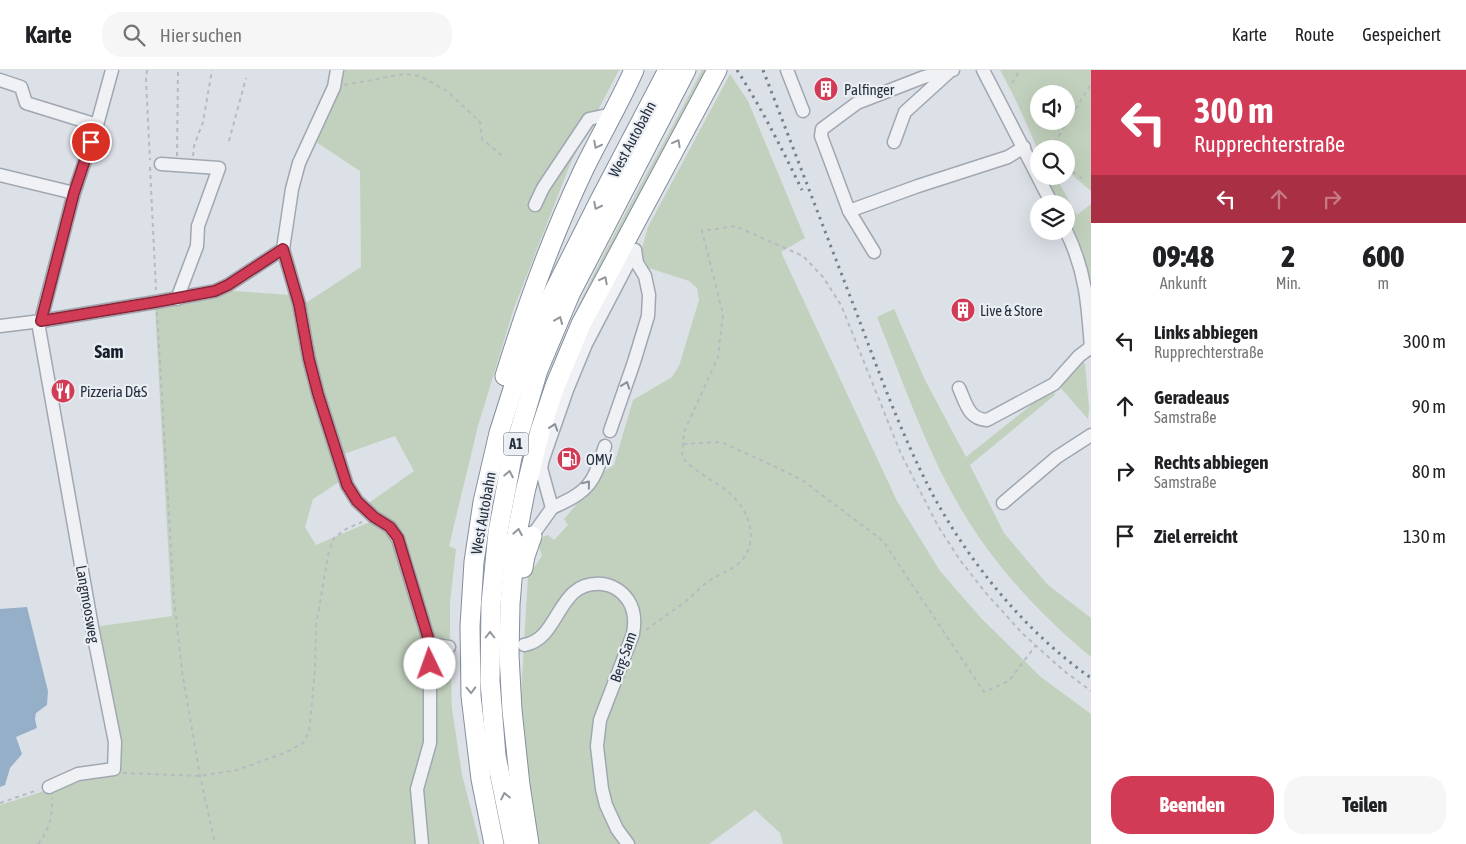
<!DOCTYPE html>
<html lang="de">
<meta charset="utf-8">
<style>
body{margin:0;font-family:"Asap Condensed",sans-serif;background:#f6f6f6;color:#202124;height:100vh;display:flex;flex-direction:column;font-size:19px;white-space:nowrap}
*{box-sizing:border-box;margin:0}
p{font-size:16px;color:#757577}
.icon{flex:none;width:28px;height:28px;fill:none;stroke:currentColor;stroke-width:2;stroke-linecap:round;stroke-linejoin:round}
.map{position:relative;flex:1;overflow:hidden}
.drawer{display:flex;flex-direction:column;background:#fff;width:375px}
.drawer>*{flex:none}
.banner{background:#d23b55;color:#fff;overflow:hidden}
.buttons{position:absolute;left:1030px;top:15px;display:grid;gap:10px}
.buttons a{display:grid;place-items:center;width:45px;height:45px;border-radius:50%;background:#fff;box-shadow:0 5px 20px #0002;font-size:25px}
.pin{position:absolute;display:grid;place-items:center;width:42px;height:42px;color:#fff;margin:-21px;border:2px solid #fff;border-radius:50%;box-shadow:0 1px 5px #0007}
.me{position:absolute;width:55px;margin:-28px;rotate:357deg;stroke-linejoin:round;filter:drop-shadow(0 0 4px #0008)}
.turn{display:flex;align-items:center;gap:18px;height:105px;padding:0 20px;font-size:22px}
.turn .icon{width:65px;height:65px;stroke-width:2.5}
.turn b{display:block;font-size:35px;line-height:42px}
.lanes{display:flex;align-items:center;height:48px;padding:0 20px;background:#0003;justify-content:center;gap:25px;direction:ltr}
.lanes .off{opacity:.35}
.eta{display:flex;justify-content:space-evenly;align-items:center;height:85px;text-align:center}
.eta b{font-size:30px;font-weight:800;line-height:35px}
.button{display:flex;gap:10px;margin-top:auto;padding:10px 20px}
.button a{flex:1;height:58px;border-radius:20px;background:#d23b55;color:#fff;font-size:20px;font-weight:800;line-height:58px;text-align:center}
.button a+a{background:#f6f6f6;color:#202124}
ul{padding:0;list-style:none}
li{display:flex;align-items:center;gap:15px;height:65px;padding:0 20px}
li div{flex:1}
li b{display:block;font-size:19px}
li em{font-style:normal}
header{display:flex;align-items:center;gap:30px;box-sizing:border-box;height:70px;padding:0 25px;background:#fff;border-bottom:1px solid #e0e0e0}
header strong{font-size:24px}
nav{display:flex;gap:28px;margin-inline-start:auto;font-size:18px}
.search{width:350px;height:45px;background:#f6f6f6;display:flex;align-items:center;gap:12px;box-sizing:border-box;padding:0 18px;border-radius:20px;color:#757577;font-size:19px}
main{display:flex;flex:1;min-height:0}
.map>svg:first-child{display:block}
.green{fill:#c2d1bd;fill-rule:evenodd}
.water{fill:#95afc9}
.lines{fill:none;stroke-linecap:round;stroke-linejoin:round}
.minor-casing{stroke:#a1a7b1;stroke-width:15}
.highway-casing{stroke:#838e9e;stroke-width:21}
.path{stroke:#b6bbc1;stroke-width:2;stroke-dasharray:4 4;stroke-linecap:butt}
.minor{stroke:#eff1f5;stroke-width:12}
.highway{stroke:#fff;stroke-width:19}
.rail{stroke:#758091;stroke-width:3;stroke-dasharray:2.5 5;stroke-linecap:butt}
.oneway{stroke:#92979e}
.oneway2{stroke:#8a9099}
.route-casing{stroke:#882637;stroke-width:12}
.route{stroke:#d23b55;stroke-width:9}
.labels{text-anchor:middle;dominant-baseline:central;stroke-width:4.5;stroke-linejoin:round;paint-order:stroke}
.shield{fill:#ebeff4;stroke:#606974;stroke-width:1}
.shield-label{font-size:14px;font-weight:bold;fill:#252f3d}
.poi-label{font-size:15px;fill:#252f3d;stroke:#ebeff4;text-anchor:start}
.street-label{font-size:15px;fill:#252f3d;stroke:#ebeff4}
.quarter-label{font-size:18px;font-weight:bold;fill:#18202e;stroke:#ebeff4}
</style>
<header>
<strong>Karte</strong>
<div class="search"><svg class="icon" aria-label="search" viewBox="0 0 24 24"><circle cx="10" cy="10" r="6"/><path d="M15 15l6 6"/></svg>Hier suchen</div>
<nav><a>Karte</a><a>Route</a><a>Gespeichert</a></nav>
</header>
<main>
<div class="map">
<svg width="1091" height="774" viewBox="0 0 1091 774">
<rect width="100%" height="100%" fill="#dce0e7"/>
<!-- green -->
<g class="green">
<path d="M343,0H619L571,92L514,238L478,356L449,476L456,479L450,533V569L434,567V591L450,581L452,639L462,705L480,774H0V735L38,723L86,706L118,700L94,557L172,546L155,238L234,221L291,225L304,234L361,197L360,101L313,70ZM395,366L414,401L366,435L372,451L316,475L305,457L313,429L342,410L341,385Z"/>
<path d="M702,0H708L548,306C590,199 650,102 702,0Z"/>
<path d="M1000,0H1091V121L1066,100V79H1039V83C1027,54 1015,27 1000,0ZM1039,24H1066V51H1039Z"/>
<path d="M730,4L748,31L805,168L781,182L897,431L940,501L981,548L1041,607L1091,644V774H783L780,763L755,740L709,774H536L523,688L521,625L528,506L542,486L537,471L542,467L548,465L554,470L568,455L564,449L582,428L585,429L601,403L614,395L633,330L672,307L679,296L699,230L697,218L689,211L649,198L640,185L648,157Z"/>
<path d="M1044,106H1055L1077,145L1091,134V208L1066,155V134H1057Z"/>
<path d="M894,239L925,310L966,387L1040,328L1054,319L1055,325L970,395L1004,463L1048,515L1091,548V587C1038,543 991,492 957,432C924,374 902,309 877,247Z"/>
<path d="M1082,290L1085,294L1089,338L1088,349L1059,316Z"/>
</g>
<!-- water -->
<path class="water" d="M27,537L48,621L47,635L36,643L35,649L37,658L16,667L22,684L10,698L5,715L0,717V539Z"/>
<g class="lines">
<defs>
<g id="minor">
<path d="M787,0L803,41"/>
<path d="M983,0L1052,134"/>
<path d="M0,10L21,17L26,33L97,55"/>
<path d="M894,72L905,42L949,2"/>
<path d="M161,94L219,98L198,156L197,176L177,229"/>
<path d="M0,105L74,123"/>
<path d="M535,135L543,118L589,49L612,44"/>
<path d="M849,141L918,116L1008,87L1024,77"/>
<path d="M1066,161C1086,201 1088,236 1091,279"/>
<path d="M283,179L299,234L309,289L318,324L347,415L357,431L374,447L390,457L398,469L430,574L449,577"/>
<path d="M874,182L849,141L821,66L822,59L857,33L924,7L953,0"/>
<path d="M0,256L41,251L156,232L215,221L228,215L283,179L292,119L299,93L334,17L337,0"/>
<path d="M959,318C966,333 968,349 987,350L1054,314L1079,286L1091,277"/>
<path d="M610,361L634,292L648,246L649,225L645,206L637,193L635,180"/>
<path d="M1003,433L1057,387L1091,365"/>
<path d="M552,438C564,432 579,426 588,415C597,405 601,388 605,376"/>
<path d="M532,466L552,438L541,398L543,389L567,320L586,274L635,180"/>
<path d="M524,575C561,569 556,510 602,514C612,515 622,521 628,530C635,540 635,553 633,564L600,650L597,676L602,719L606,735L617,759L628,774"/>
<path d="M49,717L78,704L114,699L115,672L92,557L39,258L74,123L97,55L112,0"/>
<path d="M422,774L417,719L430,673V574"/>
</g>
<g id="highway">
<path d="M505,306C527,235 552,166 584,99C600,66 619,34 634,0"/>
<path d="M523,498L525,486L532,466"/>
<path d="M494,774L481,709L471,626L470,556L474,492L483,432L499,363L519,300L541,247L600,130L668,0"/>
<path d="M514,774L496,686L490,611L491,534L498,462L512,387L538,300L570,224L686,0"/>
<path d="M529,774L520,715L512,640L509,585L510,534L515,474L525,422L540,361L555,316L581,254L717,0"/>
</g>
</defs>
<!-- minor casing -->
<use href="#minor" class="minor-casing"/>
<!-- highway casing -->
<use href="#highway" class="highway-casing"/>
<!-- path -->
<g class="path">
<path d="M147,0L146,10L150,90"/>
<path d="M1012,13L1020,0"/>
<path d="M344,15L404,4L420,6L447,21L480,52L482,69L505,88"/>
<path d="M229,71L246,8"/>
<path d="M1049,79L1052,77L1091,14"/>
<path d="M177,86L178,0"/>
<path d="M193,86L194,76L203,52L212,0"/>
<path d="M150,97L156,220"/>
<path d="M1066,97L1086,111"/>
<path d="M157,242L174,530L182,601L200,706L215,774"/>
<path d="M683,374L721,372L780,399L802,410L883,471L984,622L1009,611L1036,575"/>
<path d="M646,560C659,550 673,541 686,531C694,525 700,517 709,511C718,504 730,501 738,494C757,478 753,450 738,432C723,413 698,406 682,387L684,362L718,287L723,244L702,161L735,156L803,186L823,207L841,235L901,384L938,456L960,490L985,522L1023,564L1064,601L1091,621"/>
<path d="M123,703L200,706L237,700L287,682L303,673L309,662L315,600L316,556L328,485L334,468L346,459L362,452"/>
<path d="M0,733L38,720"/>
<path d="M38,774C49,760 53,745 52,728"/>
</g>
<!-- minor -->
<use href="#minor" class="minor"/>
<!-- highway -->
<use href="#highway" class="highway"/>
<!-- rail -->
<g class="rail">
<path d="M737,0C762,39 782,79 802,120"/>
<path d="M763,0C794,80 824,159 855,239C879,302 902,367 934,427C972,496 1026,562 1091,608"/>
</g>
</g>
<!-- one-way arrows -->
<defs><path id="oneway-chevron" d="M-2-3.5L2.5 0L-2 3.5" fill="none" stroke-width="1.6" stroke-linecap="round" stroke-linejoin="round" transform="scale(1.25)"/></defs>
<g class="oneway">
<use href="#oneway-chevron" transform="translate(677 73) rotate(-61)"/>
<use href="#oneway-chevron" transform="translate(597 75) rotate(117)"/>
<use href="#oneway-chevron" transform="translate(597 136) rotate(117)"/>
<use href="#oneway-chevron" transform="translate(604 210) rotate(-62)"/>
<use href="#oneway-chevron" transform="translate(559 250) rotate(-67)"/>
<use href="#oneway-chevron" transform="translate(509 404) rotate(-79)"/>
<use href="#oneway-chevron" transform="translate(518 462) rotate(-80)"/>
<use href="#oneway-chevron" transform="translate(490 565) rotate(-90)"/>
<use href="#oneway-chevron" transform="translate(471 620) rotate(88)"/>
<use href="#oneway-chevron" transform="translate(505 726) rotate(-102)"/>
</g>
<g class="oneway2">
<use href="#oneway-chevron" transform="translate(626 315) rotate(-70)"/>
<use href="#oneway-chevron" transform="translate(554 357) rotate(-71)"/>
<use href="#oneway-chevron" transform="translate(587 414) rotate(-51)"/>
</g>
<g class="lines">
<defs>
<path id="route" d="M91,72L74,123L41,251L156,232L215,221L228,215L283,179L299,234L309,289L318,324L347,415L357,431L374,447L390,457L398,468L430,574V594"/>
</defs>
<!-- route casing -->
<use href="#route" class="route-casing"/>
<!-- route -->
<use href="#route" class="route"/>
</g>
<!-- icons -->
<defs>
<symbol id="building-disc" viewBox="-11 -11 22 22"><circle r="9.5" fill="#d23b55" stroke="#ebeff4"/><path d="M-4-6H4V6H1V3H-1V6H-4ZM-2.5-4.3h1.7v1.8h-1.7ZM.8-4.3h1.7v1.8H.8ZM-2.5-1h1.7V.8h-1.7ZM.8-1h1.7V.8H.8Z" fill="#fff"/></symbol>
<symbol id="restaurant-disc" viewBox="-11 -11 22 22"><circle r="9.5" fill="#d23b55" stroke="#ebeff4"/><path d="M-5-6h1v4h1v-4h1v4h1v-4h1v5L-1.5 .5V6h-2V.5L-5-1ZM5-6V6H3V1.5H1.5Q1.5-4 5-6Z" fill="#fff"/></symbol>
<symbol id="fuel-disc" viewBox="-11 -11 22 22"><circle r="9.5" fill="#d23b55" stroke="#ebeff4"/><path d="M-5.5-6h7V0h2V4h1.3V-2.5L3-4.5l.8-.8L6-3V5H2.5V1h-1V6h-7ZM-4.2-4.7v3.2H.2V-4.7Z" fill="#fff"/></symbol>
</defs>
<g fill-rule="evenodd">
<use href="#building-disc" x="812" y="5" width="28" height="28"/>
<use href="#building-disc" x="949" y="226" width="28" height="28"/>
<use href="#restaurant-disc" x="49" y="307" width="28" height="28"/>
<use href="#fuel-disc" x="555" y="375" width="28" height="28"/>
</g>
<g class="labels">
<!-- shield labels -->
<rect class="shield" x="503.5" y="362.5" width="25" height="23" rx="4"/>
<g class="shield-label">
<text x="516" y="374">A1</text>
</g>
<!-- poi labels -->
<g class="poi-label">
<text x="844" y="19">Palfinger</text>
<text x="980" y="240">Live &amp; Store</text>
<text x="80" y="321">Pizzeria D&amp;S</text>
<text x="586" y="389">OMV</text>
</g>
<!-- street labels -->
<g class="street-label">
<text transform="translate(632 69) rotate(-62)">West Autobahn</text>
<text transform="translate(483 443) rotate(-80)">West Autobahn</text>
<text transform="translate(88 534) rotate(80)">Langmoosweg</text>
<text transform="translate(623 587) rotate(-71)">Berg-Sam</text>
</g>
<!-- quarter labels -->
<g class="quarter-label">
<text x="109" y="281">Sam</text>
</g>
</g>
</svg>
<div class="buttons">
<a><svg class="icon" aria-label="sound" viewBox="0 0 24 24"><path d="M4 9h4l5-4v14l-5-4H4zM17 9q2 3 0 6"/></svg></a>
<a><svg class="icon" aria-label="search" viewBox="0 0 24 24"><circle cx="10" cy="10" r="6"/><path d="M15 15l6 6"/></svg></a>
<a><svg class="icon" aria-label="layers" viewBox="0 0 24 24"><path d="M12 4l9 5-9 5-9-5zM3 14l9 5 9-5"/></svg></a>
</div>
<div class="pin" style="left:91px;top:72px;background:#d93025"><svg class="icon" aria-label="arrive" viewBox="0 0 24 24"><path d="M6 21V4h12l-3 4 3 4H6"/></svg></div>
<svg class="me" style="left:430px;top:594px" viewBox="-20 -20 40 40"><circle r="19" fill="#fff"/><path d="M0-13L10 11 0 6-10 11z" fill="#d23b55"/></svg>
</div>
<section class="drawer">
<div class="banner">
<div class="turn"><svg class="icon" aria-label="left" viewBox="0 0 24 24"><path d="M17 20v-9H6M10 6l-5 5 5 5"/></svg><div><b>300 m</b>Rupprechterstraße</div></div>
<div class="lanes"><svg class="icon" aria-label="left" viewBox="0 0 24 24"><path d="M17 20v-9H6M10 6l-5 5 5 5"/></svg><svg class="icon off" aria-label="ahead" viewBox="0 0 24 24"><path d="M12 20V5M6 11l6-6 6 6"/></svg><svg class="icon off" aria-label="right" viewBox="0 0 24 24"><path d="M7 20v-9h11M14 6l5 5-5 5"/></svg></div>
</div>
<div class="eta">
<div><b>09:48</b><p>Ankunft</p></div>
<div><b>2</b><p>Min.</p></div>
<div><b>600</b><p>m</p></div>
</div>
<ul>
<li><svg class="icon" aria-label="left" viewBox="0 0 24 24"><path d="M17 20v-9H6M10 6l-5 5 5 5"/></svg><div><b>Links abbiegen</b><p>Rupprechterstraße</p></div><em>300 m</em></li>
<li><svg class="icon" aria-label="ahead" viewBox="0 0 24 24"><path d="M12 20V5M6 11l6-6 6 6"/></svg><div><b>Geradeaus</b><p>Samstraße</p></div><em>90 m</em></li>
<li><svg class="icon" aria-label="right" viewBox="0 0 24 24"><path d="M7 20v-9h11M14 6l5 5-5 5"/></svg><div><b>Rechts abbiegen</b><p>Samstraße</p></div><em>80 m</em></li>
<li><svg class="icon" aria-label="arrive" viewBox="0 0 24 24"><path d="M6 21V4h12l-3 4 3 4H6"/></svg><div><b>Ziel erreicht</b></div><em>130 m</em></li>
</ul>
<div class="button"><a>Beenden</a><a>Teilen</a></div>
</section>
</main>
